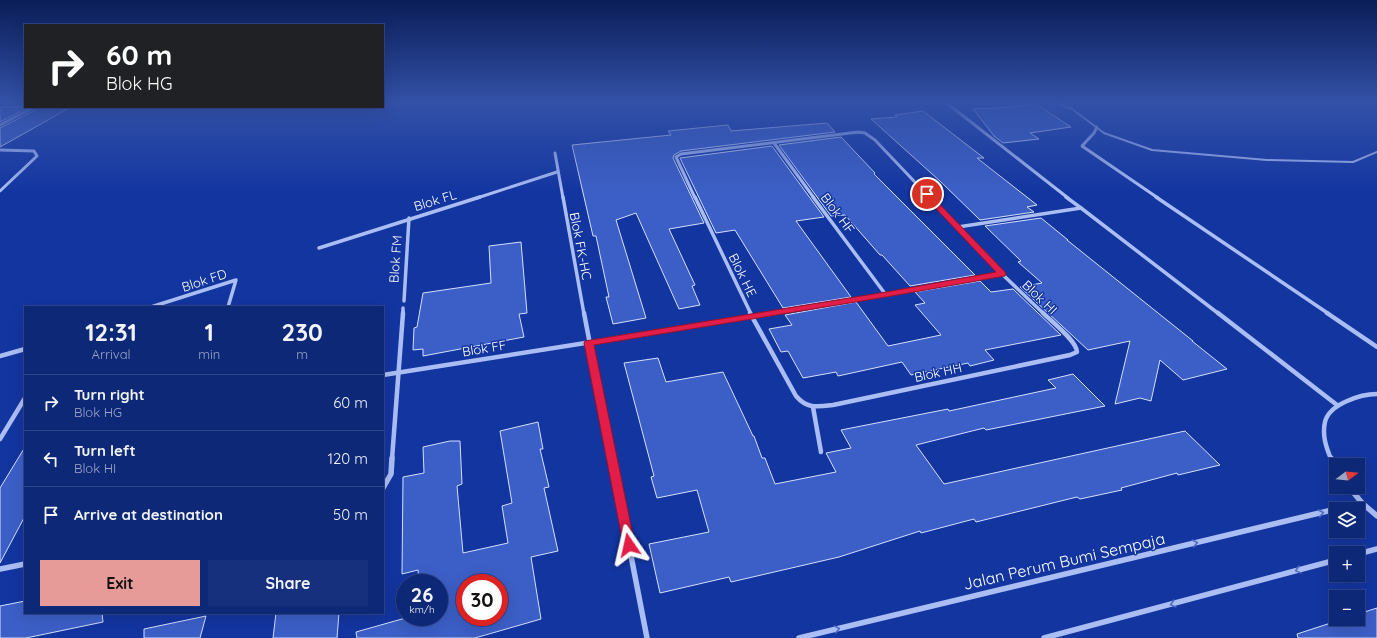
<!DOCTYPE html>
<meta charset="utf-8">
<style>
body{margin:0;font-family:Quicksand,sans-serif;background:#17307d;color:#f1f3f6;height:100vh;display:flex;flex-direction:column;font-size:15px;white-space:nowrap}
*{box-sizing:border-box;margin:0}
p{font-size:13px;color:#9ba6c6}
.icon{flex:none;width:22px;height:22px;fill:none;stroke:currentColor;stroke-width:2;stroke-linecap:round;stroke-linejoin:round}
.map{position:relative;flex:1;overflow:hidden}
.sheet{position:absolute;left:24px;top:306px;width:360px;height:308px;display:flex;flex-direction:column;background:#0e2878;border-radius:0px;box-shadow:0 4px 16px #0002,0 0 0 1px #2e448a}
.sheet>*{flex:none}
.top-card{position:absolute;left:24px;top:24px;width:360px;height:84px;border-radius:0px;box-shadow:0 4px 16px #0002,0 0 0 1px #2e448a;background:#202124;color:#fff;overflow:hidden}
.needle{width:26px;rotate:74deg}
.buttons{position:absolute;left:1329px;top:458px;display:grid;gap:8px}
.buttons a{display:grid;place-items:center;width:36px;height:36px;border-radius:0px;background:#0e2878;box-shadow:0 4px 16px #0002,0 0 0 1px #2e448a;font-size:20px}
.speed{position:absolute;left:396px;top:574px;display:flex;gap:8px;font-size:20px;font-weight:700;text-align:center}
.speed>*{display:grid;place-content:center;width:52px;height:52px;border-radius:50%;background:#0e2878;box-shadow:0 4px 16px #0002,0 0 0 1px #2e448a;line-height:1}
.speed small{font-size:10px;font-weight:400}
.speed .limit{border:6px solid #d22;background:#fff;color:#111}
.pin{position:absolute;display:grid;place-items:center;width:34px;height:34px;color:#fff;margin:-17px;border:2px solid #fff;border-radius:50%;box-shadow:0 1px 4px #0007}
.me{position:absolute;width:44px;margin:-22px;rotate:349deg;stroke-linejoin:round;filter:drop-shadow(0 0 3px #0008)}
.turn{display:flex;align-items:center;gap:14px;height:84px;padding:0 16px;font-size:18px}
.turn .icon{width:52px;height:52px;stroke-width:2.5}
.turn b{display:block;font-size:28px;line-height:34px}
.eta{display:flex;justify-content:space-evenly;align-items:center;height:68px;text-align:center}
.eta b{font-size:24px;font-weight:700;line-height:28px}
.button{display:flex;gap:8px;margin-top:auto;padding:8px 16px}
.button a{flex:1;height:46px;border-radius:0px;background:#e69b98;color:#111;font-size:16px;font-weight:700;line-height:46px;text-align:center}
.button a+a{background:#17307d;color:#f1f3f6}
ul{padding:0;list-style:none}
li{display:flex;align-items:center;gap:12px;height:56px;padding:0 16px;border-top:1px solid #2e448a}
li div{flex:1}
li b{display:block;font-size:15px}
li em{font-style:normal}
.map>svg:first-child{display:block}
.building{fill:#3c5fc7;stroke:#d4dffe;fill-rule:evenodd}
.lines{fill:none;stroke-linecap:round;stroke-linejoin:round}
.service{stroke:#abbef4;stroke-width:2}
.minor-far3{stroke:#abbef4;stroke-width:3}
.minor-far2{stroke:#abbef4;stroke-width:3.5}
.minor-far1{stroke:#abbef4;stroke-width:4.5}
.minor{stroke:#abbef4;stroke-width:5.5}
.oneway{stroke:#506cc2}
.route{fill:#e11d48;stroke:#92132f}
.labels{text-anchor:middle;dominant-baseline:central;stroke-width:3;stroke-linejoin:round;paint-order:stroke}
.street-label{font-size:13px;fill:#fff;stroke:#1335a0}
.near-street-label{font-size:16px;fill:#fff;stroke:#1335a0}
</style>
<div class="map">
<svg width="1377" height="638" viewBox="0 0 1377 638">
<rect width="100%" height="100%" fill="#1335a0"/>
<!-- building -->
<g class="building">
<path d="M1036,104L1071,127L1030,133L1039,139L1003,143L994,136L973,109L999,108Z"/>
<path d="M0,107H28L0,122Z"/>
<path d="M37,107H71L0,147V128L35,110Z"/>
<path d="M923,111L984,158H977L1037,205L1027,207L1034,212L980,220L941,182L871,119L897,117L895,115Z"/>
<path d="M827,123L835,132L681,151L674,155L673,158L704,223L669,229L695,285L692,286L700,305L679,309L636,213L616,220L646,318L613,324L606,297H609L596,236H593L572,145L671,135L668,131L728,125L731,131Z"/>
<path d="M841,137L875,173L874,174L975,275L910,286L882,255H880L845,215L831,216L779,145Z"/>
<path d="M772,146L824,217L796,221L851,297L783,308L735,230L716,233L680,158Z"/>
<path d="M1041,218L1068,240H1067L1193,341H1192L1227,369L1183,380L1160,360L1151,401L1140,398L1115,404L1130,341L1088,350L1020,287L1042,283L1018,262L1021,261L985,226Z"/>
<path d="M521,242L527,313L519,314L524,337L423,356V349L413,350L414,328L417,327L423,293L491,283L489,246Z"/>
<path d="M980,281L991,292L1013,289L1061,335L985,350L994,360L970,366L968,363L911,375L902,362L838,376L836,372L803,378L788,351L781,352L769,329L792,325L785,315L856,302L888,346L941,335L915,305L925,303L915,292Z"/>
<path d="M658,358L666,382L723,372L753,436H754L762,458H765L775,484L836,472L826,453L851,448L841,430L948,409L949,411L1056,388L1048,380L1073,374L1105,406L986,430L984,428L916,445L944,484L1185,431L1220,465L1178,475L1177,473L1121,488L1122,490L1080,499L1077,497L976,522L974,519L921,533L920,531L839,557L731,582L729,577L660,593L649,544L709,532L697,490L657,498L651,477L654,476L624,363Z"/>
<path d="M538,422L543,449H540L549,487L544,488L558,551L531,557L541,619L475,638H357L356,632L409,617H439V583H419L418,570L402,574L403,477L424,473L423,447L450,441H460L462,484L457,486L463,553L508,543L502,506L512,503L500,431ZM465,583H499V617H465Z"/>
<path d="M25,447V516L0,563V488Z"/>
<path d="M25,601V613H102L103,622L26,638H0V606Z"/>
<path d="M1377,608V638H1298L1297,634L1343,619H1358V614Z"/>
<path d="M276,613H339L337,638H273Z"/>
<path d="M206,616L200,638H144V629Z"/>
</g>
<g class="lines">
<!-- service -->
<path class="service" d="M1056,103L1072,109L1104,133L1152,150L1267,160L1353,162L1377,152"/>
<!-- minor-far3 -->
<g class="minor-far3">
<path d="M948,104L1068,198"/>
<path d="M0,125L34,107"/>
<path d="M1097,127L1094,133L1082,146L1158,198"/>
<path d="M774,143L814,198"/>
<path d="M0,150L34,151L37,156L0,191"/>
<path d="M555,153L563,198"/>
<path d="M477,198L557,172"/>
<path d="M695,198L676,157L681,154L858,132L865,133L875,140L930,198"/>
</g>
<!-- minor-far2 -->
<g class="minor-far2">
<path d="M563,197L584,314"/>
<path d="M695,197L751,314"/>
<path d="M813,197L886,295"/>
<path d="M929,197L1002,274L1044,314"/>
<path d="M1156,197L1329,314"/>
<path d="M1081,208L1219,314"/>
<path d="M958,227L1081,208L1066,197"/>
<path d="M319,248L480,197"/>
<path d="M404,301L409,218"/>
<path d="M151,307L236,280L228,307"/>
<path d="M403,314V308"/>
<path d="M769,314L1002,274"/>
</g>
<!-- minor-far1 -->
<g class="minor-far1">
<path d="M584,313L612,459"/>
<path d="M750,313L796,396C807,409 817,407 833,405L1070,355L1077,352C1077,341 1051,321 1043,313"/>
<path d="M1218,313L1337,405"/>
<path d="M1327,313L1377,347"/>
<path d="M0,356L25,349"/>
<path d="M383,375L775,313"/>
<path d="M813,407L821,452"/>
<path d="M0,439L25,398"/>
<path d="M392,459L403,313"/>
<path d="M1331,459C1326,447 1322,435 1325,422C1329,404 1361,394 1377,394"/>
</g>
<!-- minor -->
<g class="minor">
<path d="M612,458L647,638"/>
<path d="M1331,458L1336,471"/>
<path d="M1349,487L1362,503L1377,516"/>
<path d="M383,488L391,474L392,458"/>
<path d="M1337,509L1362,503"/>
<path d="M1358,554L1377,549"/>
<path d="M0,569L25,564"/>
<path d="M799,638L1336,509"/>
<path d="M1044,638L1336,560"/>
</g>
</g>
<!-- one-way arrows -->
<defs><path id="oneway-chevron" d="M-2-3.5L2.5 0L-2 3.5" fill="none" stroke-width="1.6" stroke-linecap="round" stroke-linejoin="round"/></defs>
<g class="oneway">
<use href="#oneway-chevron" transform="translate(1321 513) rotate(-13)"/>
<use href="#oneway-chevron" transform="translate(1195 543) rotate(-13)"/>
<use href="#oneway-chevron" transform="translate(1298 570) rotate(165)"/>
<use href="#oneway-chevron" transform="translate(1173 604) rotate(165)"/>
<use href="#oneway-chevron" transform="translate(837 629) rotate(-13)"/>
</g>
<!-- sky -->
<linearGradient id="sky" x2="0" y2="1"><stop stop-color="#0a1d58"/><stop offset="0.53" stop-color="#3351a7"/><stop offset="1" stop-color="#3351a7" stop-opacity="0"/></linearGradient>
<rect width="1377" height="193" fill="url(#sky)"/>
<!-- route -->
<path class="route" d="M927,192L929,193L1005,272L1006,274L1005,276L886,297L594,345L635,545L633,549L629,550L624,549L584,343L585,341L886,292L996,272L924,196L923,194Z"/>
<g class="labels">
<!-- street labels -->
<g class="street-label">
<text transform="translate(435 200) rotate(-17)">Blok FL</text>
<text transform="translate(838 213) rotate(53)">Blok HF</text>
<text transform="translate(581 246) rotate(79)">Blok FK-HC</text>
<text transform="translate(395 259) rotate(-86)">Blok FM</text>
<text transform="translate(743 275) rotate(64)">Blok HE</text>
<text transform="translate(204 280) rotate(-18)">Blok FD</text>
<text transform="translate(1040 297) rotate(44)">Blok HI</text>
<text transform="translate(484 348) rotate(-9)">Blok FF</text>
<text transform="translate(938 372) rotate(-12)">Blok HH</text>
</g>
<!-- near-street labels -->
<g class="near-street-label">
<text transform="translate(1064 561) rotate(-13)">Jalan Perum Bumi Sempaja</text>
</g>
</g>
</svg>
<div class="buttons">
<a><svg class="needle" viewBox="-14 -14 28 28"><path d="M0-13l5 13h-10z" fill="#e53935"/><path d="M0 13l5-13h-10z" fill="#9ba6c6"/></svg></a>
<a><svg class="icon" aria-label="layers" viewBox="0 0 24 24"><path d="M12 4l9 5-9 5-9-5zM3 14l9 5 9-5"/></svg></a>
<a>+</a>
<a>−</a>
</div>
<div class="speed"><div>26<small>km/h</small></div><div class="limit">30</div></div>
<div class="pin" style="left:927px;top:194px;background:#d93025"><svg class="icon" aria-label="arrive" viewBox="0 0 24 24"><path d="M6 21V4h12l-3 4 3 4H6"/></svg></div>
<svg class="me" style="left:629px;top:545px" viewBox="-20 -20 40 40"><path d="M0-17L14 15 0 8-14 15z" fill="#e11d48" stroke="#fff" stroke-width="4"/></svg>
<div class="top-card">
<div class="turn"><svg class="icon" aria-label="right" viewBox="0 0 24 24"><path d="M7 20v-9h11M14 6l5 5-5 5"/></svg><div><b>60 m</b>Blok HG</div></div>
</div>
<section class="sheet">
<div class="eta">
<div><b>12:31</b><p>Arrival</p></div>
<div><b>1</b><p>min</p></div>
<div><b>230</b><p>m</p></div>
</div>
<ul>
<li><svg class="icon" aria-label="right" viewBox="0 0 24 24"><path d="M7 20v-9h11M14 6l5 5-5 5"/></svg><div><b>Turn right</b><p>Blok HG</p></div><em>60 m</em></li>
<li><svg class="icon" aria-label="left" viewBox="0 0 24 24"><path d="M17 20v-9H6M10 6l-5 5 5 5"/></svg><div><b>Turn left</b><p>Blok HI</p></div><em>120 m</em></li>
<li><svg class="icon" aria-label="arrive" viewBox="0 0 24 24"><path d="M6 21V4h12l-3 4 3 4H6"/></svg><div><b>Arrive at destination</b></div><em>50 m</em></li>
</ul>
<div class="button"><a>Exit</a><a>Share</a></div>
</section>
</div>
